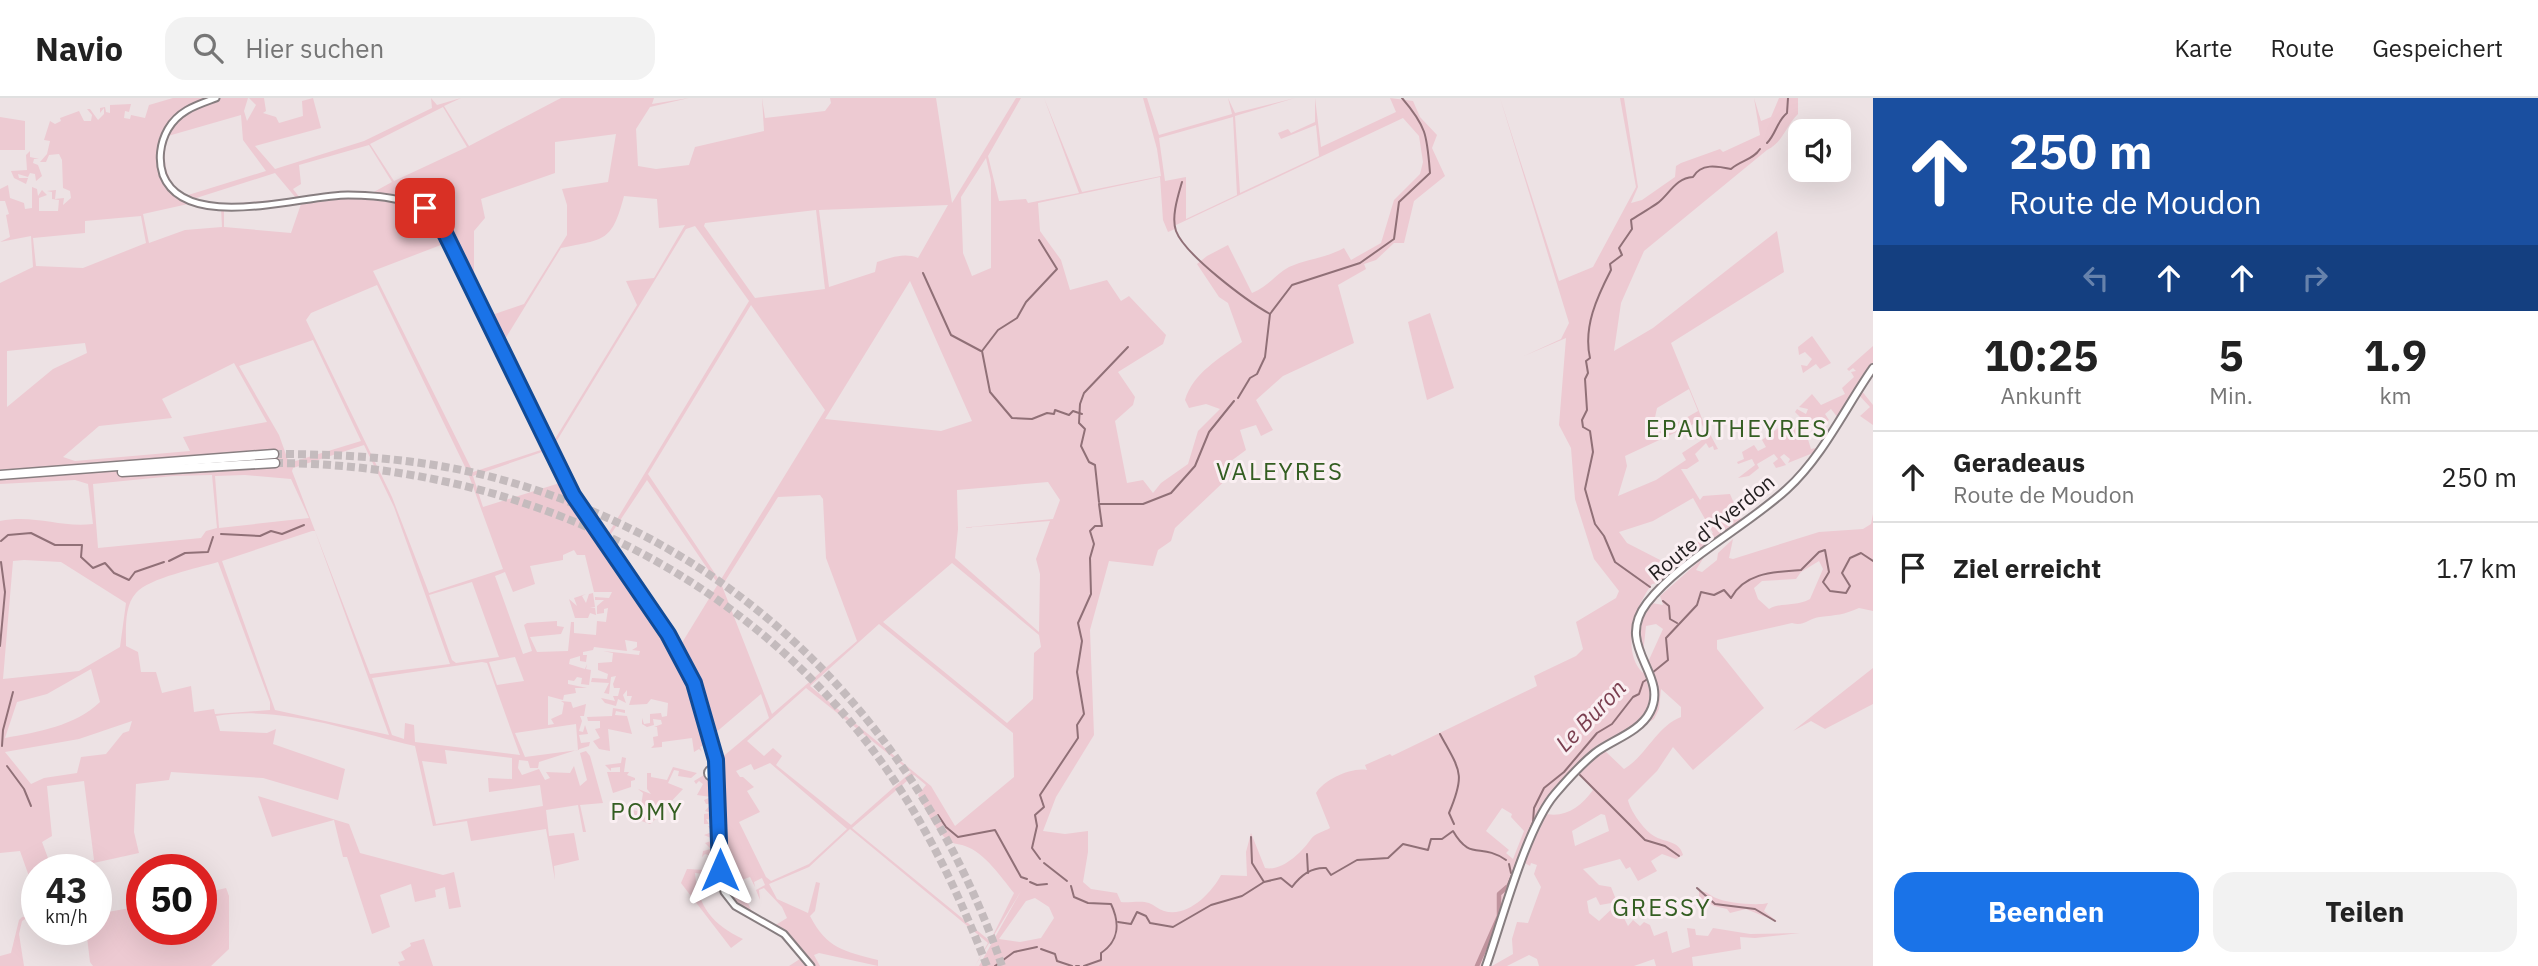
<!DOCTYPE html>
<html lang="de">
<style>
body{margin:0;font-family:"IBM Plex Sans",sans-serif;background:#f2f2f2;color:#222;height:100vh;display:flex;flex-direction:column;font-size:26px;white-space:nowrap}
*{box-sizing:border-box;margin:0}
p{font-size:23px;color:#767676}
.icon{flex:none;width:38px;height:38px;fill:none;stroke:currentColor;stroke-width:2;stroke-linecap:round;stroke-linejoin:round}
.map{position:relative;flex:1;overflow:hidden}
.side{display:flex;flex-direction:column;background:#fff;width:665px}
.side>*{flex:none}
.banner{background:#1a4fa0;color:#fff;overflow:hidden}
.controls{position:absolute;left:1788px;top:21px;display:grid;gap:14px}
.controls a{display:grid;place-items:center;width:63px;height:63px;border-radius:14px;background:#fff;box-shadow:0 7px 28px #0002;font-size:35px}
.speed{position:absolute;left:21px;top:756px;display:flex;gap:14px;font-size:35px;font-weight:700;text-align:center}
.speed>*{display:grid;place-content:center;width:91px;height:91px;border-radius:50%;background:#fff;box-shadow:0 7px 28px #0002;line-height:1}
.speed small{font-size:18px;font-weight:400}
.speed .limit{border:10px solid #d22;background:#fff;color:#111}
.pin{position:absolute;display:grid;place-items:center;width:60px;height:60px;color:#fff;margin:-30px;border-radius:14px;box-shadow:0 4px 10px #0006}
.me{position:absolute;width:77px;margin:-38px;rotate:0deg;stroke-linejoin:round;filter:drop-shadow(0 0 5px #0008)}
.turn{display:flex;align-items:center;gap:24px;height:147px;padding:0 21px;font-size:32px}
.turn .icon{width:91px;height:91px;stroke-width:2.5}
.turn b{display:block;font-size:49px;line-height:60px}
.lanes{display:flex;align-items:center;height:66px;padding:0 21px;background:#0003;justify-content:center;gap:35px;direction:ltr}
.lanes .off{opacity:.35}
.eta{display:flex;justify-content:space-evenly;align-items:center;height:119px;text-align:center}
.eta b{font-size:42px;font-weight:800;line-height:49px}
.primary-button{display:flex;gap:14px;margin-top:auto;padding:14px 21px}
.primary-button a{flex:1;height:80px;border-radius:21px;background:#1a73e8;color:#fff;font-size:28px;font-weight:800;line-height:80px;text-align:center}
.primary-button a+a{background:#f2f2f2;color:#222}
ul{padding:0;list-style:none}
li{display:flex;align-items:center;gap:21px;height:91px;padding:0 21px;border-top:2px solid #e0e0e0}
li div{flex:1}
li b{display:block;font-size:26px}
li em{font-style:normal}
header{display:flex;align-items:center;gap:42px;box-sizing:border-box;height:98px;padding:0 35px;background:#fff;border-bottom:2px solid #e0e0e0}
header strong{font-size:33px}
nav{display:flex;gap:38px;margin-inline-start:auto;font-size:24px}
.search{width:490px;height:63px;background:#f2f2f2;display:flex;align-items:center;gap:18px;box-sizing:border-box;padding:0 24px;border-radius:21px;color:#767676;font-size:26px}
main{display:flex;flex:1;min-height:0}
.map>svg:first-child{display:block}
.green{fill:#edcad2;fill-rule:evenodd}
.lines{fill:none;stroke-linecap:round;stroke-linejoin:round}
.stream{stroke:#907077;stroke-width:2}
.river{stroke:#bf939d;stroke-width:4.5}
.motorway-tunnel{stroke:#c4bbbd;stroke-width:8;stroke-dasharray:8 4;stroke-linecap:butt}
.secondary-casing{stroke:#877e80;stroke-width:9}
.primary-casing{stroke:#877e80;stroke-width:10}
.motorway-casing{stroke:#877e80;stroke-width:11}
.secondary{stroke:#fff;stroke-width:5}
.primary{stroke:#fff;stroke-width:6}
.motorway{stroke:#fff;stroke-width:8}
.route-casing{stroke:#114b97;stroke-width:18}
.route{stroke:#1a73e8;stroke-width:12}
.labels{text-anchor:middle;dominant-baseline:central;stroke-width:6;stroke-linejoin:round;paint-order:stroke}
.street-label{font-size:21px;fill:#221e1f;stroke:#faeff2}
.water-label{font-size:23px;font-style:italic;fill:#7b3f50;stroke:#faeff2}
.quarter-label{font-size:24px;letter-spacing:2px;fill:#345e22;stroke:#faeff2}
</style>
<header>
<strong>Navio</strong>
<div class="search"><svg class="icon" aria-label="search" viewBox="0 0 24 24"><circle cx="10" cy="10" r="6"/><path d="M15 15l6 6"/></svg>Hier suchen</div>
<nav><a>Karte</a><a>Route</a><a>Gespeichert</a></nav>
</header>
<main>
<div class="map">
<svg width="1873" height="868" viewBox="0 0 1873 868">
<rect width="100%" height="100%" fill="#ede2e4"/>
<!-- green -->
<g class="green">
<path d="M173,0H248L244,13L247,23L256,7L249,0H264L266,13L263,15L276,19L279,25L303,18L302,3L313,0L321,30L255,48L275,71L364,43L432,10L431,0L437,7L461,0L444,8L469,48L561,0H654L652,6L689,0L650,9L636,31L638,68L656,71L689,67L695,49L764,33L762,0L765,20L825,13L831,5L830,0H936L952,105L1016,0H1021L988,58L999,103L1026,101L1028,105L1079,95L1044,0L1082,94L1161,78L1157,51L1143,0H1147L1159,37L1232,16L1228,0L1235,15L1295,0L1235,18L1240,95L1319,58L1316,27L1281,41L1278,35L1288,31L1291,35L1315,24V0L1321,49L1396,14L1390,0L1413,3L1420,19L1437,37L1432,50L1445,78L1414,103L1404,145H1394L1376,162L1364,166L1366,171L1338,187L1354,245L1283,278L1256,302L1273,332L1261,338L1256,327L1240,332L1246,352L1227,366L1232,376L1175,430L1171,443L1158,452L1153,468L1109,463L1090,532L1094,637L1056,699L1043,733L1065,736L1088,733V754L1083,784L1091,791L1117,795L1121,804C1130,805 1141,802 1149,805C1154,807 1158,811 1164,813C1187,820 1211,796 1221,777L1247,778L1246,754L1251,735L1265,770C1282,774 1303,753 1311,741C1314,736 1325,733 1330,730L1316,695C1324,682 1351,669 1367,672L1365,667L1390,656L1392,658L1537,588L1534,578L1576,558L1583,551L1576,524L1616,500L1619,493L1594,461L1575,401L1571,350L1559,327L1566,240L1524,258L1561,241L1569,225L1500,0L1559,183L1593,169L1636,89L1620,0H1624L1638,89L1631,105L1642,102L1675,79L1676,68L1681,65L1720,51L1723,54L1760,37L1754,0L1761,23L1771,19L1779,0H1798V16C1785,29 1784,43 1767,52L1644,153L1621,205L1614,253L1653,230L1777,133L1784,174L1671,245L1703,323L1718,351L1714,352L1713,348L1709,350L1706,345L1695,356L1699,363L1687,371H1681L1700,402L1703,398L1730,396L1742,424L1662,484L1652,486C1636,507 1620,553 1643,575L1663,531L1656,526L1646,528L1643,556C1639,535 1638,521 1652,505L1663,507L1660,498L1704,459L1696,472L1702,474L1717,462L1718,455L1733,441L1729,460L1733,461L1819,434L1863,431L1871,426L1873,416V513L1859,510C1843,517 1837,517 1820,519C1809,520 1804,529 1792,525L1717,542V551L1764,610L1693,672L1673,649L1657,673L1628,702C1630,712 1642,729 1651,736C1662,745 1679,741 1683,757L1676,761L1662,756L1651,763L1657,773L1638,783L1630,769L1626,771L1620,761L1583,771L1599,787L1611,789L1617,804L1600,807L1596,799L1587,803L1589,815L1599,823L1617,806L1628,828L1633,822L1640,828L1644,824L1650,827L1654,838L1667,833L1672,855L1690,849L1687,830L1695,831L1696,837L1708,838L1713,830L1750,836L1800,835L1755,840L1740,839L1741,851L1692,859L1693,868H1656L1654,861L1634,868H1539L1537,861L1529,857L1507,868H1492L1513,856L1512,841L1517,824L1528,825L1541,789L1534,776L1537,767L1531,765L1530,768L1523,764L1486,868H979L1021,793L975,868L988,845L850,731L809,769L769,786L777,801L808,815L816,784L820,785L815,813L810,818C827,851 844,853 878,862V868L819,855L814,857L820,868H789L803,859L774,828L787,820L782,809L764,790L759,792L760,802L756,792L765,787L762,780L754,784L755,789L750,779L739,783L751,812L750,816L727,797L722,781C720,741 725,653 705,621L700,623H705L712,654H705L704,647L700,649L702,654L699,651L694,654L692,640L662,644V649L651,650L654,647L653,639L658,638L657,629H654L662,626L661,622L653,621L654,627L647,629L642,626V620L644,626L650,625V616L661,615L662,619L667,618L668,605L651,601L647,606L629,607L632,598H627V592L623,597L626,605L618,601L616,608L605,605L601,600L615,603L613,598H618L620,590H614L613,586L616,578L611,579L609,596L604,595L609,585L591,584L592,580L607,581L608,576L598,572V565L612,564L613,555L603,553L639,557L640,553L632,552L637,549V544L625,542L627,553L594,549L593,552L583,554V557H587L586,564L580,563V558L570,561L569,566L585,571L587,566L586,571L591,572L589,587L581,586L582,580L577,579L574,583L568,582V586L587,590H575L576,595L564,597L563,602L548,598V627L554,626L551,621L562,616L564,605L561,603L571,604L573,610L586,606L584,618H580L582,623L579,633L583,634L585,627L588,636L579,637L581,645L590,644L589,648L539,664L538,670H530L528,663L519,662L518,670L522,677L539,671L545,682L550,680L546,674L570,675L574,668L580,688L587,682L580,655L586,653L590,658L603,705L580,707L586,734H583L578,707L546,712L549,738L574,735L579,762L554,768L555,782L546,731L471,743L467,723L433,728L415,648C351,633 281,607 216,618L220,633L267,635L276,631L273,646L345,671L338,702L263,680L171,674L169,682L136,686L134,734L139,755L62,772H37L35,782L31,784L20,753L0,755V423C35,416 60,430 93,426L88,386L75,382L0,386V185L33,169L31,138L0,144L10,139L6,117L9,116L5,103H0V91L8,87L10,100L24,105L25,111L32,110V89L37,91L38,98L42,92L47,97L39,100V113H58L59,102L52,101V94L47,93L56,92L55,101L64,100L63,107L71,100L70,93L63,90L62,62L59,56L49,57L46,64H40L47,56L50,43L44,42L50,23L55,26L61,23L60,20L79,13L84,23H91L92,17L87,11H90L98,22L104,16V10L100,15V10L105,9L106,14L110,15V7L131,6L129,14L125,13L124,20L130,21L131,17L145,20L149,7ZM443,9L467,49L394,83L370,46ZM241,17L243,42L266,73L185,98C165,83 161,61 168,38ZM1233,19L1237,97L1186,121V79L1165,83L1159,40ZM1403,20L1419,38L1423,64L1420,76L1394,102L1381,145L1351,162L1344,150C1326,160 1307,161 1289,169C1277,175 1269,188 1252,195L1228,147L1207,158L1197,166L1219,199L1228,205L1242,244C1220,260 1193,275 1185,302L1189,310L1206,306L1220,311L1198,333L1188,366L1161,385L1153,395L1143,382L1127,385L1115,323L1133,307L1135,299L1118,274L1163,246L1166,237L1129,198L1121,203L1107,182L1070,192L1061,162L1040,133L1038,105L1160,79L1163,122L1168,134L1175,131L1174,128ZM616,36L608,84L562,91L567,107V137L524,206L489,218L474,187V133L485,120L481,101L555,75V44ZM369,47L392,84L372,95L345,94L300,100L293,91L301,86L299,67ZM986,60L991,82V170L972,178L963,155L961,99ZM275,75L296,100L216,107L190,102ZM624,98L657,101L659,130L685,127L654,180L626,183L637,207L552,346L502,246L561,150C605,141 612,144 624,98ZM188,106L221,110L222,129L185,132L149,145L143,116ZM301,106L291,135L224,129V110ZM948,107L918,160C904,154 890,160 877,164L875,174L829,189L819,112ZM816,112L825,191L755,200L704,128L705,125ZM141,118L146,145L83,170L36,168L33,140L85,135V123ZM695,128L749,203L605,441L572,389L553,349L686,131ZM446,145L547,350L473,374L373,173ZM910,183L972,323L941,333L825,321ZM377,187L468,375L503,471L429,495L392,399L306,222L311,215ZM751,207L825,312L720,483L648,376ZM313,242L361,343L289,365L279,337L239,268ZM85,245L87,255L53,271L7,309V253ZM234,265L267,324L183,339L190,353L75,363L63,359L99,328L172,320L162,301ZM1689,291L1698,313L1661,334L1654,324L1657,310ZM1700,323L1708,338L1682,355L1686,362L1656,382L1618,398L1627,368L1625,358ZM364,347L394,409L450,566L370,576L292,373L293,370ZM545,353L550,356L563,384L483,409L473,378ZM212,377L217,430L206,433L201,440L98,450L93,386L173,378ZM245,377L291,381L309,420L219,430L215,378ZM647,382L718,486L680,548L607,442ZM1048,384L1060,402L1053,421L960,430L1050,423L1036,461L1040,476L1039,534L955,460L958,431L957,392ZM820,397L823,401L826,460L857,543L772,616L722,488L778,399ZM1693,400L1713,435L1664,464L1627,445L1619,434L1653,423ZM312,433H315L389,637L275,612L222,463ZM574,452L577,457H585L594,494H612L609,500L595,499V502H604L597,508V516L604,515V511L608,510L606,524L597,523L596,537L574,535V524H571L568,553L537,554L530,539L561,536L564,529L557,528V523L527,525L524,527L532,553L523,556L495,478L505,474L513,494L535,486L530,468L563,462V457ZM24,462L61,464L126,505L120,549L79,573L3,581L13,463ZM1819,463L1823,471L1810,501C1796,509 1781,504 1769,511L1758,501L1754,490L1762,483L1796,481L1801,474ZM218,464L270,604V612L215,616L214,611L194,614L191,588L162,595L156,574H141L138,554L126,548C126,532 124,508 136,495C149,480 198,470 218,464ZM952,465L1039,537L1041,549L1034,555L1033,601L1007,625L883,524ZM472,484L499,559L456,565L452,562L429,497ZM879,526L1013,635L1014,679L955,728L931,688L810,588ZM515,559L524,583L497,587L489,564ZM482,564L487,565L520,657L415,644L414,627L405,625L404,641L392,637L372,580ZM91,571L100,604C75,628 38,634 5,640L17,604L47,596ZM806,590L911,674L851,727L776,667L782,658L773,650L764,658L747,643ZM1661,591L1681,609V619C1657,628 1646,658 1624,671L1604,652L1654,621L1659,611ZM761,596L769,620L720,661L714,636ZM132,623L129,633L123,635L106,656L81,659L77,675L44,680L31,686L5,654L79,641ZM576,626L578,652L525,659L515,635ZM445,652L512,660V681L488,680L489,694L540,687L543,708L436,726L422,663L447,666ZM770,665L847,731L809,766L771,783L766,779L739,724L760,714L747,693L754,689L743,679H740L736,673L751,666L754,672ZM1576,673L1593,692C1580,710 1564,721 1542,715ZM914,677L926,687L918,697C926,712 933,728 945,740C952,747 957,745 965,748C985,755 1001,779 1014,795L990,843L852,730ZM84,683L94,762L52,771L42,744L52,738L47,688ZM1502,710L1512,716L1511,719L1524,733L1513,761L1506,755L1509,752L1486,733ZM1601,716L1605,717L1609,733L1575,748L1572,733ZM1035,800L1049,809L1054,820L1041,840L1020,844L999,841L1026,803Z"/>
<path d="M0,19L25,23V52H0Z"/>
<path d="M30,53V59L39,61H34L33,65L38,67L42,78L36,83L35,76L30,75L28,79L18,76L19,80H28L26,86L14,80L11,73L27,72L26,57Z"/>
<path d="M1430,215L1454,290L1427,302L1408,224Z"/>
<path d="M1812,238L1831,265L1820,271L1816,266L1803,275L1801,267L1807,268L1812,261L1805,254L1799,257L1798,249Z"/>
<path d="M1873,248V273L1861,292L1873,307V327L1850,311L1860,318L1870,309L1856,294L1838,320L1831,311L1825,316L1829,322L1826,324L1822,319L1815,324L1819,330L1816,333L1811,327L1805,332L1811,351L1816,350L1818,353L1788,365L1790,361L1784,356L1780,359L1786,367L1776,370L1773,365L1778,361L1774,356L1757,366L1759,370L1749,378L1738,380L1755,367L1752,361L1738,366L1737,364L1744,361L1742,354L1754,347L1758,353L1766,349L1762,342L1792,320L1795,325L1805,324L1795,314L1797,311L1806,316L1808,311L1799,309L1812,296L1821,307L1845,296L1842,290L1854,279L1851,274L1856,273L1853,270L1849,273L1847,271Z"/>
<path d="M593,495L595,509L590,510H595L596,517L590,515L588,520H575L569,501L577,508L574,500L586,496L582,498L586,505L589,496Z"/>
<path d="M1873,570V606L1825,631L1811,623L1793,633Z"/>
<path d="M613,610L625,612V615L616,613L615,617L627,618L632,636L608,631L610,653L599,651L593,643L600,640L595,631L600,630V623H588L587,619L612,618Z"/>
<path d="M622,659L626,660L624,674H629L627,677L635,680V682L631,683V689L613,695L607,674H620V669L611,670V673L605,667L621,665Z"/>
<path d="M673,669L697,675L691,680L678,678L679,673L674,672L668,685L683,691L665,710L663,704L654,714L658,719L650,726L636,721L633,712L637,713L636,707L641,708L643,695L638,691L651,696L647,691V675H651V679L667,682Z"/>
<path d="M704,677C725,691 720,753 720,778L695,775C698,809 713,827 743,841L731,850L681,785L687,771L706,772L707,763L712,758L705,756L702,759L703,753L711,751L705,745L711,743V740L704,737L712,734L708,728H713V722L706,721L709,726H704V716L711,715L705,713L711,706H706L704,702L711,699L697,697L703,686L699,683L696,686L694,683Z"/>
<path d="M258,698L349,726L360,755L443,777L454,774L461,809L449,811L445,789L435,792L436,799L415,804L411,786L380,797L390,829L372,836L347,759H343L334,722L272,739Z"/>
<path d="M1699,789L1700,793C1708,794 1709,797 1716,800C1726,805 1758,808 1768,805L1764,813L1778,824L1746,811L1730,815L1727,811L1714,808L1699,799Z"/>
<path d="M226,790L229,798V851L211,868H93L90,864L86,831H96V816L142,808V831H201V796Z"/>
<path d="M30,818L22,823L19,836L24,868H0V858L11,855L19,822L22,819Z"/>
<path d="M424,841L433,868H400L398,864L405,862L401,854L411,848L410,845Z"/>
</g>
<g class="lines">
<!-- stream -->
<g class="stream">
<path d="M1767,45C1776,36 1777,23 1787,15L1788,0"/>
<path d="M1182,84C1178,98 1171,119 1176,133C1185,157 1247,203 1270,216"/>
<path d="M1039,142L1057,171L1026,204L1017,220L998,232L982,253L990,294L1012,320L1032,321L1047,315L1054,316L1055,312L1069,317L1073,313L1082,316"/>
<path d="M923,175L951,237L981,253"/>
<path d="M1238,300L1250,280L1257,276L1265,259L1270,216L1292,187L1360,165L1394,141L1399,104L1430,75C1427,38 1427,29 1402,0"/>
<path d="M1099,404L1095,367L1089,364L1081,348L1085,331L1079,325L1080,306L1084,295L1128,249"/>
<path d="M221,436L260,438L271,433L282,436L304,427"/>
<path d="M1,443L8,437L31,435L55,447H82L81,459L93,470L105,465L114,475L129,482L135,474L164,464"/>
<path d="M169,463L185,455L208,454L213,439"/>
<path d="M1650,489L1615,464L1604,438L1595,426L1585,391L1593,354L1590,333L1583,329L1582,322L1587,312L1585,281L1588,275L1586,263L1590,260C1583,229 1597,199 1611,172L1610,166L1622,157L1619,150L1632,131L1631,122C1634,120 1657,106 1659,104C1670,95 1676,80 1693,79C1701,65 1717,68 1731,71C1741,62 1753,62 1760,51"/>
<path d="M1663,503L1669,508L1670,521L1677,525"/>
<path d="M0,548L5,494L1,464"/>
<path d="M1652,575L1668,562L1666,540L1697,507L1701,494L1714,497L1724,492L1731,500C1745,474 1775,474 1801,472L1819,454L1825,452L1829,474L1823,484L1830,493L1846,495L1850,488L1842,475L1850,460L1861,455L1873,463"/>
<path d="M1440,636C1460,673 1466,675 1449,715L1454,726"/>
<path d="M2,648L3,632L13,594"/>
<path d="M7,668L24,691L31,708"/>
<path d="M1580,677L1645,742L1665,748L1679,758"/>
<path d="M938,717L946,729L958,739L995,732L1021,779L1027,781"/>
<path d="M1251,739L1252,765L1264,784"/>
<path d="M1307,756L1308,775"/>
<path d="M1040,761L1032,750L1037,728L1035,717L1044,709L1040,697L1078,640L1077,627L1084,616L1077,574L1082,543L1078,525L1091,496L1090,460L1094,446L1090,433L1095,428H1102L1099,406H1143L1171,395L1195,368L1209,334L1234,303"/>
<path d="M1044,765L1067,783"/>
<path d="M1509,766L1511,775"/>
<path d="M1030,784L1037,787L1047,786"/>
<path d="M1071,788L1074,799L1088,805L1111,806C1120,825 1119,843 1101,855V862L1084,868"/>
<path d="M1507,789L1533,724L1534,710L1544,690L1564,674L1597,635L1612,626L1633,599L1639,596L1643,584L1649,580"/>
<path d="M1697,790L1715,806L1755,811L1775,823"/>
<path d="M1118,824L1131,826L1137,814L1146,818L1150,825L1173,829L1211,807L1242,798L1264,784L1281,780L1292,789C1300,778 1311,769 1326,770L1331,777L1357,762L1388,760L1403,746L1428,752L1431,741H1442L1453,733C1471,764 1480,744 1506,762"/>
<path d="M1041,851L1055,856L1057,863L1072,868"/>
<path d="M995,868L1014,854L1037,849"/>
<path d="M1076,868H1079"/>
</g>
<!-- river -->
<path class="river" d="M1477,868L1499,818V796L1507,789"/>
<!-- motorway-tunnel -->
<g class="motorway-tunnel">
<path d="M274,356C350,356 426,361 499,381C744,447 921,632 1002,868"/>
<path d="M275,365C541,366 794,495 925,733C949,776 969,822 987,868"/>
</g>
<defs>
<g id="secondary">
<path d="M216,0C197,7 179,12 168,31C160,45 158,62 163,77C186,135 301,97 348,97C374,97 420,100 438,122L574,397L664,529L684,564L707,622L716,672"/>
<circle cx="712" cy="675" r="4.5"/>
<path d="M716,677L720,703V778L724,794L735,808L784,836L811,868"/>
</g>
<path id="primary" d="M1486,868C1502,823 1526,730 1555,696C1567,682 1580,667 1595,655C1612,642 1640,634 1650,614C1670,576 1613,549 1647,505C1680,462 1746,429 1787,391C1823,358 1845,310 1873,270"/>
<g id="motorway">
<path d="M122,374L275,365"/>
<path d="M0,377L274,356"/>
</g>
</defs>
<!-- secondary casing -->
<use href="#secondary" class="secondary-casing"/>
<!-- primary casing -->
<use href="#primary" class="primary-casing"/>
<!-- motorway casing -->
<use href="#motorway" class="motorway-casing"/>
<!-- secondary -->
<use href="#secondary" class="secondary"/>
<!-- primary -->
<use href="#primary" class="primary"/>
<!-- motorway -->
<use href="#motorway" class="motorway"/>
</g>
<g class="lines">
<defs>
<path id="route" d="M425,110L441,127L573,397L668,536L694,585L716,662L720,772"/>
</defs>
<!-- route casing -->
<use href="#route" class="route-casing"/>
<!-- route -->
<use href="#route" class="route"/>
</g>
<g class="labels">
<!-- street labels -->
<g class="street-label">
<text transform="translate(1711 429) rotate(-39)">Route d'Yverdon</text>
</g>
<!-- water labels -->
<g class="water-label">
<text transform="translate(1590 617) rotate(-46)">Le Buron</text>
</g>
<!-- quarter labels -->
<g class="quarter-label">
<text x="1737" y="330">EPAUTHEYRES</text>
<text x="1280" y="373">VALEYRES</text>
<text x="647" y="713">POMY</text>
<text x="1662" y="809">GRESSY</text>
</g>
</g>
</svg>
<div class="controls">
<a><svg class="icon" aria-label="sound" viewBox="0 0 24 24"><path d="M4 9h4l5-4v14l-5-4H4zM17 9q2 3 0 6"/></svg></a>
</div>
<div class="speed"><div>43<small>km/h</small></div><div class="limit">50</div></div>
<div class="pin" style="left:425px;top:110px;background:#d93025"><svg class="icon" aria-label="arrive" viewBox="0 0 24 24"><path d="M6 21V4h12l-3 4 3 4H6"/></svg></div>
<svg class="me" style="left:720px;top:772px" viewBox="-20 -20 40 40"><path d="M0-17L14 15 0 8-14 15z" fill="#1a73e8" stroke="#fff" stroke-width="4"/></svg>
</div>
<section class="side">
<div class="banner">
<div class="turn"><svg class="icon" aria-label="ahead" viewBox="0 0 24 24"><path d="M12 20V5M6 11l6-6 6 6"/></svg><div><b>250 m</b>Route de Moudon</div></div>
<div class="lanes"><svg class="icon off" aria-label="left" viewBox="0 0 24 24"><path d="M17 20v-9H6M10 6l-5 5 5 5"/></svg><svg class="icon" aria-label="ahead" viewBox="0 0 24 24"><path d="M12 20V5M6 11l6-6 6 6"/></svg><svg class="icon" aria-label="ahead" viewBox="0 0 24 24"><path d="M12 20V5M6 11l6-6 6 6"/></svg><svg class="icon off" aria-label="right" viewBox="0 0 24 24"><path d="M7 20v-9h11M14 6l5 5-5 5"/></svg></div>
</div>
<div class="eta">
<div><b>10:25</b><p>Ankunft</p></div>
<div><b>5</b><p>Min.</p></div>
<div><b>1.9</b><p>km</p></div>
</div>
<ul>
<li><svg class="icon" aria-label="ahead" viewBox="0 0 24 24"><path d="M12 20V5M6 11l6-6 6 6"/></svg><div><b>Geradeaus</b><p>Route de Moudon</p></div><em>250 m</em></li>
<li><svg class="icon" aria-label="arrive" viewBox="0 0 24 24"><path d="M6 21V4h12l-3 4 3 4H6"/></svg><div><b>Ziel erreicht</b></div><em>1.7 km</em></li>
</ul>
<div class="primary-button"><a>Beenden</a><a>Teilen</a></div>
</section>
</main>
